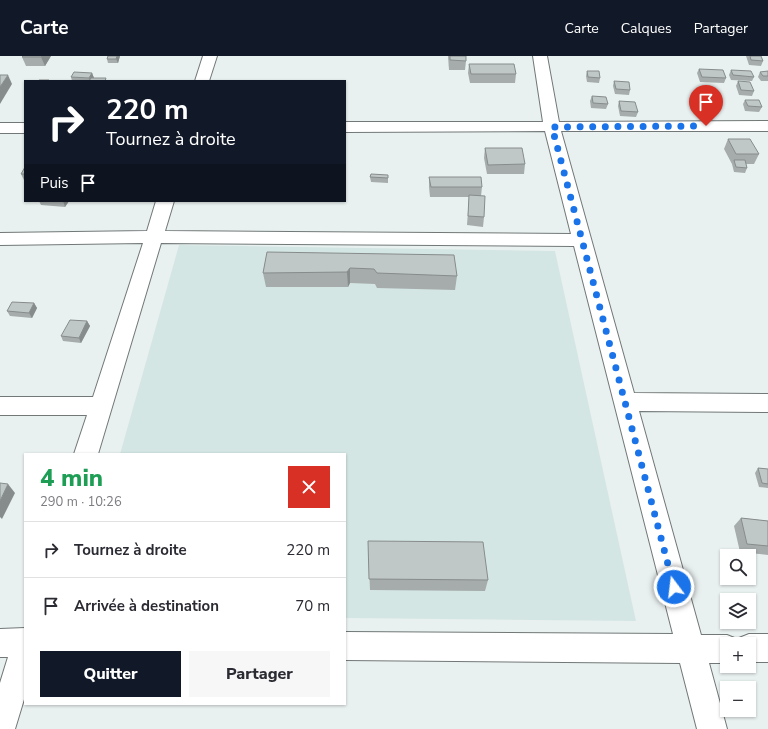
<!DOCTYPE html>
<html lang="fr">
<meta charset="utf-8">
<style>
body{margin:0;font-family:"Nunito Sans",sans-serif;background:#f7f7f7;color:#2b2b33;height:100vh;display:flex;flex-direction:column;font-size:15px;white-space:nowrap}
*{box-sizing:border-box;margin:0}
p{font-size:13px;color:#7c7c81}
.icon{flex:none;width:22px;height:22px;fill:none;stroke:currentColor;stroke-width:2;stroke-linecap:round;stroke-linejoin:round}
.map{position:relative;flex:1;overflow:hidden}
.panel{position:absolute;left:24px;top:397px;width:322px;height:252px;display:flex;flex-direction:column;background:#fff;border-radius:0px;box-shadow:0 1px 3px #0004}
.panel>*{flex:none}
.guide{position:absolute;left:24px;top:24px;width:322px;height:122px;border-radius:0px;box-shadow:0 1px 3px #0004;background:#111827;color:#fff;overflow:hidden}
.tools{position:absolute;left:720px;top:493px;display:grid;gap:8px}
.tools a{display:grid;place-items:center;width:36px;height:36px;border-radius:0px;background:#fff;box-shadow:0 1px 3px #0004;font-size:20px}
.pin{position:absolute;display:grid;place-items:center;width:34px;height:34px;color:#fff;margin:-41px -17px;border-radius:50% 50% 50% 0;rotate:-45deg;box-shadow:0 0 4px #0007}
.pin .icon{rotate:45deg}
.me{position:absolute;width:44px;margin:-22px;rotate:345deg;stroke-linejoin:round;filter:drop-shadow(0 0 3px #0008)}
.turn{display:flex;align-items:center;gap:14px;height:84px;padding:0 16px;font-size:18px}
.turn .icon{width:52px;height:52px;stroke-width:2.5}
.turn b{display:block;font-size:28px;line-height:34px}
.then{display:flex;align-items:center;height:38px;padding:0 16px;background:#0003;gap:8px;font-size:15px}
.round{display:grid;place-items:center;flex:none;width:42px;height:42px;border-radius:0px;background:#f7f7f7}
.summary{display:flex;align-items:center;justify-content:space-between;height:68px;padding:0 16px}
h1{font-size:24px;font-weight:800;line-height:30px;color:#1e9e55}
.action{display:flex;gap:8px;margin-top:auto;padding:8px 16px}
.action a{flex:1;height:46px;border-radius:0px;background:#111827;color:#fff;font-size:16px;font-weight:800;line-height:46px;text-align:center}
.action a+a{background:#f7f7f7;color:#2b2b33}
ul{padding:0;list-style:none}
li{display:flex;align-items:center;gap:12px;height:56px;padding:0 16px;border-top:1px solid #e1e1e2}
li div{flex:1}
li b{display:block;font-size:15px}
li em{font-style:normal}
header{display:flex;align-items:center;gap:24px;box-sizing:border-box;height:56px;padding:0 20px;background:#111827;color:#fff}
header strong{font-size:19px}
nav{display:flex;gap:22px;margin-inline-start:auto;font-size:14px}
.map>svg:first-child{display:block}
.built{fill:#d4e6e3}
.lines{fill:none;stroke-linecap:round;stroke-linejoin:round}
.minor-casing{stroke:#717877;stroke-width:2}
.minor{fill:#fff;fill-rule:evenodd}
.wall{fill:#a5acab}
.shaded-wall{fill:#868c8b}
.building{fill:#c0c8c7;stroke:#868c8b}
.route{stroke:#1a73e8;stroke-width:7;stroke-dasharray:0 12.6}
</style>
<header>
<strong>Carte</strong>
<nav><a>Carte</a><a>Calques</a><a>Partager</a></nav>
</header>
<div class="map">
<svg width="768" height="673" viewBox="0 0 768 673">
<rect width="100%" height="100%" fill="#e9f1f0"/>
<!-- built -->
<path class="built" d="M179,189L555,195L636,565L345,562V398H120Z"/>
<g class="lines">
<defs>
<g id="minor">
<path d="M203,0H217L209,25H195Z"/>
<path d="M533,0H547L559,66L768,65V75H561L634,337L768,338V356L639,355L701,579H727L737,583L738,585L739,582L749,578H768V606H749V588H727V607H709L727,673H697L680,607L345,604V576L673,578L574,190L161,187L98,398H74L87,359H0V341H93L143,187L0,189V177L147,175L156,145H174L165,175L571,178L545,75L345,76V66H543Z"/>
<rect x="0" y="67" width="25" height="10"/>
<path d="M25,572V640L15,673H0V627L8,601H0V573Z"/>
</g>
</defs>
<!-- minor casing -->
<use href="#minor" class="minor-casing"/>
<!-- minor -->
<use href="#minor" class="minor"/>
</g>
<!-- wall -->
<g class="wall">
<path d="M23,0H51L45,10H26L22,1Z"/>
<path d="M108,0H120L118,7H108L107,3Z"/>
<path d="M448,0H466V5L465,14H449Z"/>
<path d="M746,0H761L763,5L761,10L749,9Z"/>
<path d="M469,8L516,18L515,27H470L468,17Z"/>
<path d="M699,13L726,22L724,27L700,26L697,17Z"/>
<path d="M731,14L754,21L752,25L731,24L729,19Z"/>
<path d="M587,15L600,22L599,27L587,26L586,20Z"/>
<path d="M768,15V25H761L758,21L760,16Z"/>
<path d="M92,17L94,22L107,25H72L71,21Z"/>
<path d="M614,25L630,34L629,39L615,38L613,30Z"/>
<path d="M738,25L754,35L752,40L739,39L736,30Z"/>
<path d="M592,40L608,48L606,53L591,52L590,45Z"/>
<path d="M745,44L762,51L759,56L745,55L743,48Z"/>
<path d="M619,45L638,56L636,61L620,60L618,50Z"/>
<path d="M728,83L759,98L754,108H746L747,112L745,117L734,116L732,108L724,93Z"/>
<path d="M485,92L525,108L524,118H487L484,102Z"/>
<path d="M25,111V126L21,118Z"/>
<path d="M388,119V127L371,126L370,121Z"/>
<path d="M429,121L482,131L481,140L484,161L483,171L467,169L469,141H430L429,131Z"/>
<path d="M39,145H69L65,151L41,149Z"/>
<path d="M267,196L457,220L455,234L377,232L375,228L350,227L348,231H266L263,217Z"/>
<path d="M34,247L37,252L32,262L10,260L7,255Z"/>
<path d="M87,265L90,270L81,287L63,285L61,280Z"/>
<path d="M758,412L768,413V432L759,431L755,417Z"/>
<path d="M741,462L768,465V499L740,496L734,470Z"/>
<path d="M368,485L488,524L485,535L370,534Z"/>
</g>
<!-- shaded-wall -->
<g class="shaded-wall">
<path d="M42,0H51L45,10L41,1Z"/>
<path d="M117,0H120L118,7L116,3Z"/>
<path d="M92,17L94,22L90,25L89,22Z"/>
<path d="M8,19L12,28L0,48V31Z"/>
<path d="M63,145H69L65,151Z"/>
<path d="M350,212V227L348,231L347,216Z"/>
<path d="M34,247L37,252L32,262L29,257Z"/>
<path d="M87,265L90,270L81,287L79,282Z"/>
<path d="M8,428L15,437L2,463L0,461V445Z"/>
</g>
<!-- building -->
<g class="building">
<path d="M23,0H42L41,1H22Z"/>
<path d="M108,0H117L116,3H107Z"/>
<path d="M450,0H466V5L450,4Z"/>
<path d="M750,0H761L763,5L751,4Z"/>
<path d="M469,8H514L516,18H471Z"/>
<path d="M699,13L723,14L726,22L702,21Z"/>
<path d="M731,14L751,15L754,21L733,19Z"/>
<path d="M587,15H599L600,22L588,21Z"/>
<path d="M768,15V20H763L760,16Z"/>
<path d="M74,16L92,17L89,22L71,21Z"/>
<path d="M0,19H8L0,31Z"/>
<path d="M91,22H106L105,25H89Z"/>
<path d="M39,24H49V25H38Z"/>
<path d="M614,25L629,26L630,34L616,33Z"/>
<path d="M738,25L750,26L754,35L741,34Z"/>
<path d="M592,40L606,41L608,48L593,47Z"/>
<path d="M745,44H759L762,51L748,50Z"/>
<path d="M619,45L635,46L638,56L621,55Z"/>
<path d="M728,83H750L759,98H736Z"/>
<path d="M485,92H522L525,108L488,109Z"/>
<path d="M734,104H745L747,112L736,111Z"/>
<path d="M25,111V118H21Z"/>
<path d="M371,118L388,119V122L370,121Z"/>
<path d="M429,121H481L482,131H431Z"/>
<path d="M469,139L485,140L484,161L468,160Z"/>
<path d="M267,196L454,199L457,220L377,217L374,213L350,212L347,216L263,217Z"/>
<path d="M12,246L34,247L29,257L7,255Z"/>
<path d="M70,264L87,265L79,282L61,280Z"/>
<path d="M758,412L768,413V428L762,427Z"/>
<path d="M0,427L8,428L0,445Z"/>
<path d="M741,462L768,465V490L747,488Z"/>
<path d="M368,485L483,486L488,524L369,523Z"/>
</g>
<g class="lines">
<!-- route -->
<path class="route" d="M674,531L552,71L706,70"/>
</g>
</svg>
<div class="tools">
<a><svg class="icon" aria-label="search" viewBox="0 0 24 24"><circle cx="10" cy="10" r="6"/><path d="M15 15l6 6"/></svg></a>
<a><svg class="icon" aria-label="layers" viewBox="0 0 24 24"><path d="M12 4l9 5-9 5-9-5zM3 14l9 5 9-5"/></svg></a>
<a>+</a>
<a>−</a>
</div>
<div class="pin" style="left:706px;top:70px;background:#d93025"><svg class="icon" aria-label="arrive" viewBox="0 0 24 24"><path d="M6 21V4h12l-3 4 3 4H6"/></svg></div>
<svg class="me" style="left:674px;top:531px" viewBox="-20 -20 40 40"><circle r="17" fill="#1a73e8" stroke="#fff" stroke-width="3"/><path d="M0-11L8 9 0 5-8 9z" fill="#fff"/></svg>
<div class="guide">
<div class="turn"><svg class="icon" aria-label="right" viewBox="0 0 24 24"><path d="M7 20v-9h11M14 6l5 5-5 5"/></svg><div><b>220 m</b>Tournez à droite</div></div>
<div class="then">Puis<svg class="icon" aria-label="arrive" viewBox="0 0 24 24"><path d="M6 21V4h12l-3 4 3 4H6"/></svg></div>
</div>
<section class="panel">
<div class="summary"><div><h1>4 min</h1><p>290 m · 10:26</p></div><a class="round" style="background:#d93025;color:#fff"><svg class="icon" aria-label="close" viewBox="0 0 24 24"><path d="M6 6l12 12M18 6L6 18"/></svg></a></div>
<ul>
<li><svg class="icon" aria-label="right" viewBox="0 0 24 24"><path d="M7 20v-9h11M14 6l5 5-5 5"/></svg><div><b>Tournez à droite</b></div><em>220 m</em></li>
<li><svg class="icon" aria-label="arrive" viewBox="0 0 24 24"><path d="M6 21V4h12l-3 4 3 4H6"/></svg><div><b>Arrivée à destination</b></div><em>70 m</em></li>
</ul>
<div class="action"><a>Quitter</a><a>Partager</a></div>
</section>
</div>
